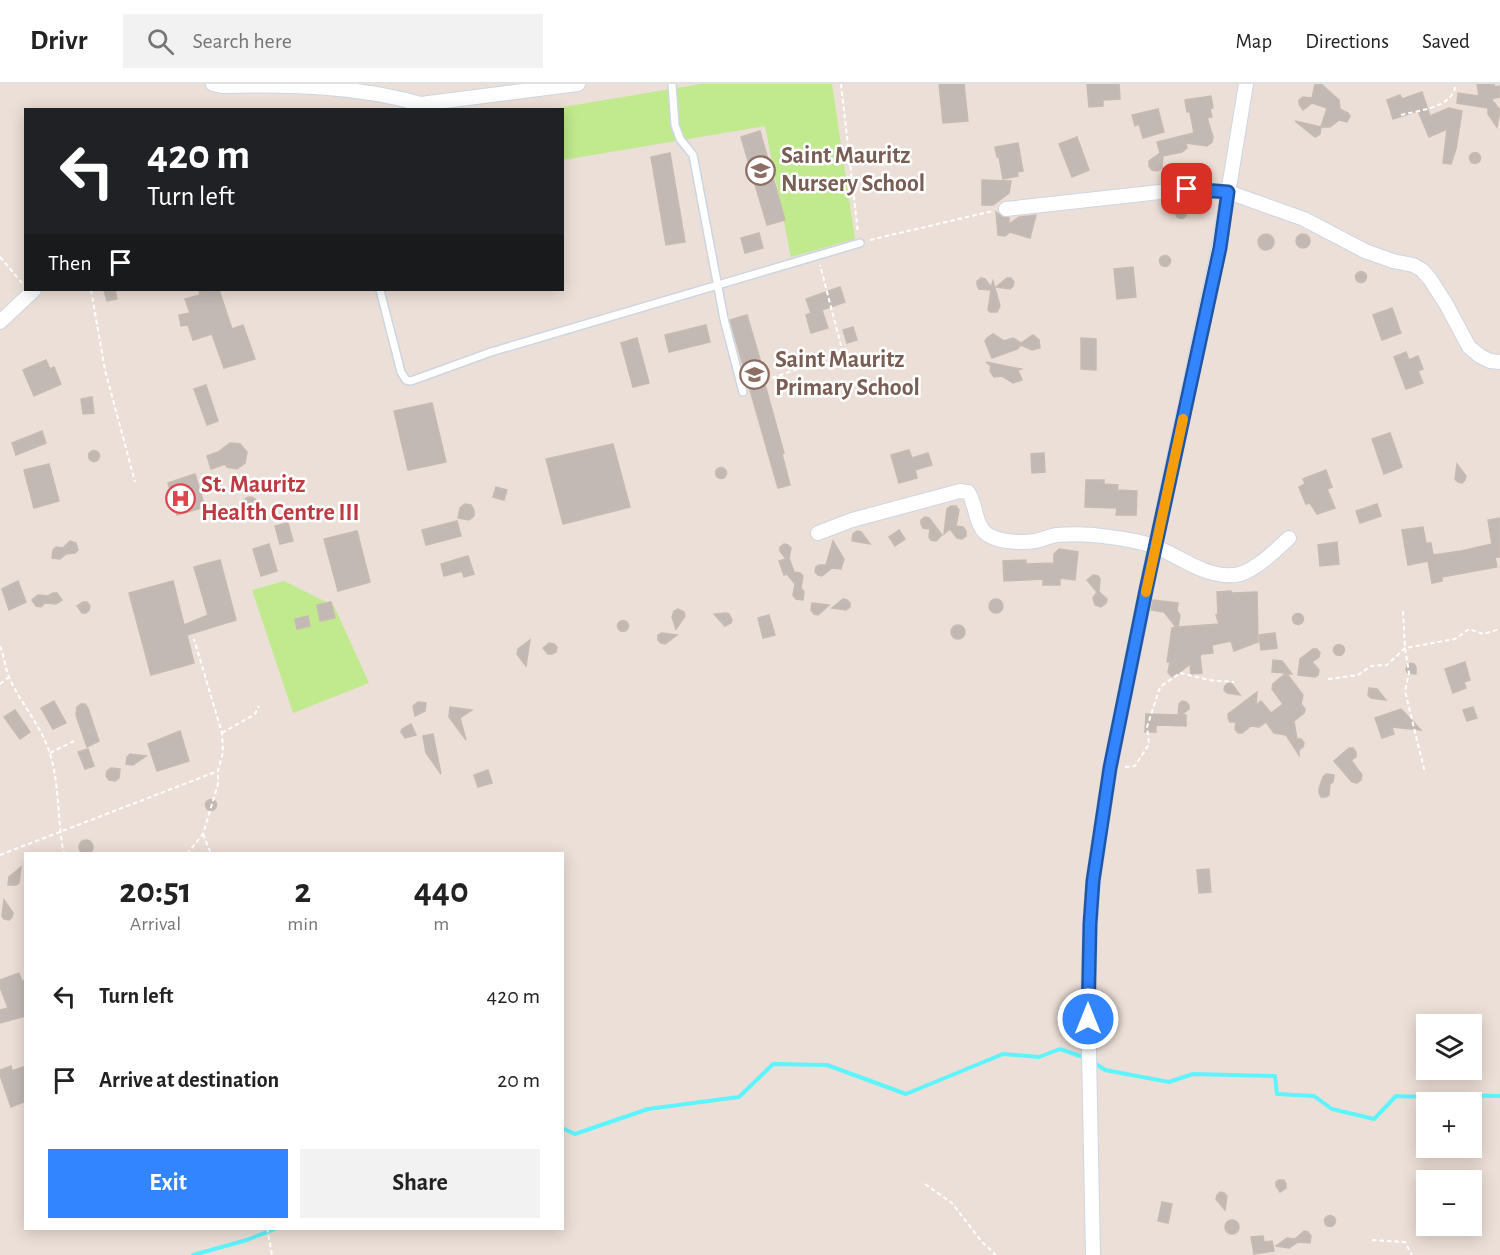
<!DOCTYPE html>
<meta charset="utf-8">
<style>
body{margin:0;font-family:"Alegreya Sans",sans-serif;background:#f2f2f2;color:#222;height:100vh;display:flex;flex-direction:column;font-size:22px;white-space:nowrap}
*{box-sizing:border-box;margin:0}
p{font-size:20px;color:#767676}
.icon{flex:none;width:33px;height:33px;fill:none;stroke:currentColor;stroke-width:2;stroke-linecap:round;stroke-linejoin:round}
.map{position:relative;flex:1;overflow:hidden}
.details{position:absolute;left:24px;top:768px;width:540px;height:378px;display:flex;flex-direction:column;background:#fff;border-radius:0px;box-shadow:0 3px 15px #0003}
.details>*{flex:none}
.hud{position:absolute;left:24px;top:24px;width:540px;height:183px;border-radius:0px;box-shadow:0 3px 15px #0003;background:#202124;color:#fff;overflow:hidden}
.fabs{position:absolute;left:1416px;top:930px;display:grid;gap:12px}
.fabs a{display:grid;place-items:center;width:66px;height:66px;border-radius:0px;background:#fff;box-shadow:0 3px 15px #0003;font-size:30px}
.pin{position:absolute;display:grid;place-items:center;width:51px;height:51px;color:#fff;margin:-26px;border-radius:12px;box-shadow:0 3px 9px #0006}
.me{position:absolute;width:66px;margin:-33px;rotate:0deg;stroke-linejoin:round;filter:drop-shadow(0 0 4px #0008)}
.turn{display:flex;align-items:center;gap:21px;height:126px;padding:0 24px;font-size:27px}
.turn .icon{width:78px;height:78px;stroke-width:2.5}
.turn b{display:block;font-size:42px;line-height:51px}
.then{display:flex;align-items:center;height:57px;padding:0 24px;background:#0003;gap:12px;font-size:22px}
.eta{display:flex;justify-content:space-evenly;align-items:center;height:102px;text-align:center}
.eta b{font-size:36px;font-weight:700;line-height:42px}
.action{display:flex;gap:12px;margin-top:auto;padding:12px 24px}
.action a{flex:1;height:69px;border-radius:0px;background:#3284ff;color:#fff;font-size:24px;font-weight:700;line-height:69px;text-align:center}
.action a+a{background:#f2f2f2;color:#222}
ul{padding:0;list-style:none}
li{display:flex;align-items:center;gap:18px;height:84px;padding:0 24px}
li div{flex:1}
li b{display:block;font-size:22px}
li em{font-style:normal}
header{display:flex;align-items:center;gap:36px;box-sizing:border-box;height:84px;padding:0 30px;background:#fff;border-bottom:2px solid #e0e0e0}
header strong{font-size:28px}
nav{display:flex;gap:33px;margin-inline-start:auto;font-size:21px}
.search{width:420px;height:54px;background:#f2f2f2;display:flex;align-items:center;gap:15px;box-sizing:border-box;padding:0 21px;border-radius:0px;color:#767676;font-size:22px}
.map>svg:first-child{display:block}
.green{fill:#c0ea8d}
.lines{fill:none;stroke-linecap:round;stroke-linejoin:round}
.stream{stroke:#5df4fc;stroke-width:4}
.building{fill:#c3b9b4;stroke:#c7bbb1;stroke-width:1.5}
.service-casing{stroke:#ccd6e3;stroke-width:10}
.minor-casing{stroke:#ccd6e3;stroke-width:16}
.path{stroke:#fff;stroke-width:2;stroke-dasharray:4.5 3;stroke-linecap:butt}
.service{stroke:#fff;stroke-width:7}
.minor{stroke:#fff;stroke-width:14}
.route-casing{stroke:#2056a6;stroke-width:15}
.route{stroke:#3284ff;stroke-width:10}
.slow{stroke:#f59e0b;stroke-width:10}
.labels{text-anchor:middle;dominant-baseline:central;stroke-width:5;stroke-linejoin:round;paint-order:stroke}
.education-label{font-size:24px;font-weight:bold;fill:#785e54;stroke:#fff;text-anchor:start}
.health-label{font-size:24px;font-weight:bold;fill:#be3a42;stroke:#fff;text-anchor:start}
</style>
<header>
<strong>Drivr</strong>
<div class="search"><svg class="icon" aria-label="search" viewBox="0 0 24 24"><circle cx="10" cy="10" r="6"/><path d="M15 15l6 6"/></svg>Search here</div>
<nav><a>Map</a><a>Directions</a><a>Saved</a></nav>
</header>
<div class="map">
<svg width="1500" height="1171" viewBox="0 0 1500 1171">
<rect width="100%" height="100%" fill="#ecdfd7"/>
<!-- green -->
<g class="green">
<path d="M701,0H832L855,155L791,173L765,42L563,76L562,26H545Z"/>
<path d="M284,497L334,522L369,599L293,629L252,506Z"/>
</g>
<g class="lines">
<!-- stream -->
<g class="stream">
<path d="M1093,978L1105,986L1169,998L1193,990L1275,992L1277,1010L1314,1012L1332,1025L1374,1035L1396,1012C1431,1014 1465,1011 1500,1012"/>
<path d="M562,1044L575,1050L648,1025L739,1013L773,980L827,981L906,1010L1003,970L1039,973L1060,965L1086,974"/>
<path d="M193,1171L247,1156L277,1144"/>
</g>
</g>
<!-- building -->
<g class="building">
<path d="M939,0H964L968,37L943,39Z"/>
<path d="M1087,0H1119L1120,15L1103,16V22L1089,23Z"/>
<path d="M1315,0H1321L1339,16L1340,25L1348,29L1350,32L1347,38L1339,36L1330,43H1321L1320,50L1315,53L1295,37L1321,43L1327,24L1312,19L1303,26L1299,20V16L1303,13L1312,14Z"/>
<path d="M1477,0H1494L1495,3L1500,2V13L1491,15L1500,26L1497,43L1488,30V24L1457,19L1458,9L1479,12Z"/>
<path d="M1422,8L1430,32L1449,24L1462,27L1456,65L1451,80L1443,79L1447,45L1429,53L1418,27L1393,35L1387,16L1400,11L1402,15Z"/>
<path d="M1211,12L1213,24L1210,25L1212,33L1207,34L1213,53L1212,58L1207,62L1186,59L1187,64L1182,68L1163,72L1162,84L1157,87L1152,86L1149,82V77L1160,69L1157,58L1194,49L1190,28H1187L1185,16Z"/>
<path d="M1158,25L1164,48L1143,54L1139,40L1135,42L1132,31Z"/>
<path d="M760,47L785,136L767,141L741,53Z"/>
<path d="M1077,53L1089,86L1072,93L1059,60Z"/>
<path d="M1018,59L1023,87L1017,88L1018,92L1003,95L999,73H997L995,63Z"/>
<circle cx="1475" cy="74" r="5.5"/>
<path d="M670,69L685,158L666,161L651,73Z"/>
<path d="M982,96L1011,97L1009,109L993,121H982Z"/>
<circle cx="1181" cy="129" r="5.5"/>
<path d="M996,128L1003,133L1009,134V140L1019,133L1036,131L1030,154L1010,148L1005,152L998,151Z"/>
<path d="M759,149L763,164L745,169L741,154Z"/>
<circle cx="1303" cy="157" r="7"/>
<circle cx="1266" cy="158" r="8"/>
<circle cx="1165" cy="177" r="5.5"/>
<path d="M1133,183L1136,213L1117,215L1114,185Z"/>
<circle cx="1361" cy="193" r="5.5"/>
<path d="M981,194L985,195L991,203L993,197L1000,222L997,228H990L988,226L991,206L979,205L977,201V197Z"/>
<path d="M1007,194H1011L1014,198L1013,202L1010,205L996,203Z"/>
<path d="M840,203L845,218L822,226L828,244L811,249L806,231L811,229L806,215Z"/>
<path d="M104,206H115L117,215L107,217Z"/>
<path d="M199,206H219L232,245L243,241L255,275L224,284L212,250L193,256L188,241L181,242L179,231L190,229L185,215L200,211Z"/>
<path d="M1392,224L1401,249L1382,256L1373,231Z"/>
<path d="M747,231L766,296L764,297L784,369L782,370L790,401L778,404L730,236Z"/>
<path d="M706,241L710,258L669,268L665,251Z"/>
<path d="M853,243L857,256L847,259L843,246Z"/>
<path d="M993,250L1004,257L1013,254L1021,259L1033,251L1039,256L1040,264L1032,266L1021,261L1017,265L992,274L985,257L987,254Z"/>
<path d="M637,254L649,299L633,303L621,259Z"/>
<path d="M1081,254L1096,255V286L1081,285Z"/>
<path d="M1406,268L1409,276L1418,272L1423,285L1418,287L1423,299L1406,305L1394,273Z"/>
<path d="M46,276L50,285L54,283L61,300L34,312L23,286Z"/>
<path d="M986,278L1021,285L1018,286L1022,296L1013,299L1002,292L994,293L990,287L991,282Z"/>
<path d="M206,301L218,337L207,341L194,305Z"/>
<path d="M92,313L94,329L83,330L81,315Z"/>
<path d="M432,319L446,378L408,386L394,327Z"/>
<path d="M42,347L46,359L16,371L12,359Z"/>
<path d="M1390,349L1402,383L1384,390L1372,355Z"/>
<path d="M230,359L240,360L247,368L245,379L237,385L227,383L225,380L211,385L207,372L218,368Z"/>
<path d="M613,360L630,423L563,440L546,375Z"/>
<path d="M909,366L912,374L928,369L932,381L915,386L917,394L899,399L891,371Z"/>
<circle cx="94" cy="372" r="5.5"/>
<path d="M1044,369L1045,388L1032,389L1031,370Z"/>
<path d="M49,380L59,417L34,424L24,386Z"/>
<path d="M1457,380L1466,392L1465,396L1462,399L1458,398L1455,395Z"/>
<circle cx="721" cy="389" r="5.5"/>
<path d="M1326,386L1332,403L1327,405L1335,424L1317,430L1310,419L1306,420L1299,403L1305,400L1303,395Z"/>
<path d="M195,390L205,423L177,431L168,399Z"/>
<path d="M1086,396H1104V400L1118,401L1117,406L1137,407L1136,431H1116L1117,424L1085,423Z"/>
<path d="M496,403L507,406L504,416L493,413Z"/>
<circle cx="250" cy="420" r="7"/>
<path d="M465,420L471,421L474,426V432L469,436L458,434L460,424Z"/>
<path d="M1377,420L1381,432L1360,439L1356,427Z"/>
<path d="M951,422H956L959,426L956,442L963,443L966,447V452L962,455L957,454L950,445L944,450L947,425Z"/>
<path d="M925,433L929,434L942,451L936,457L931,456L929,453L930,445L923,444L921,440V436Z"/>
<path d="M1500,434V473H1495L1497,483L1442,493V497L1432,499L1428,477L1408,481L1402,446L1423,443L1426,459H1431L1433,471L1461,467L1492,460L1488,436Z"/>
<path d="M457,437L461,452L426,461L422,446Z"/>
<path d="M288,439L293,457L280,460L275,442Z"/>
<path d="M899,446L905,455L895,462L889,453Z"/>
<path d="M357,447L370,498L338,507L324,455Z"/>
<path d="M857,447L861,448L870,460L852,457L853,450Z"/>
<path d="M70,457L76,459L78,466L75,469L66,470L60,475L52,474L53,466L56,463L63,464Z"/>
<path d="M833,457L844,475L841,485L832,484L822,492L818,491L815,488L816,483L819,481H826Z"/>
<path d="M1337,458L1339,480L1320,482L1318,461Z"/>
<path d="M269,460L277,487L261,492L253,465Z"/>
<path d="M784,460L788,461L791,464L789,474L794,488L800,489L803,492L801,504L804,508L803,516L796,515L793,511L795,500L787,490L784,491L779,477L786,475L780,467V463Z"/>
<path d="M1059,465L1078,468L1075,496L1060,494V501H1043V495L1004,497L1003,477L1026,476V480L1054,479V470Z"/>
<path d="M468,472L474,490L464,493L462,487L444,492L441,480Z"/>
<path d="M220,476L236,536L187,551L194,579L151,591L129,509L173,497L184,541L208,531L194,483Z"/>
<path d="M1093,491L1098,492L1100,495L1099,508L1107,515L1106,519L1101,523L1095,521L1093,514L1097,508L1087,496Z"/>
<path d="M18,497L26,518L9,526L2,505Z"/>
<path d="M1231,507V509L1257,508L1258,558L1234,567L1231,557L1212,561L1213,569L1202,570L1200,572L1202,589L1191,590L1190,580L1175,592H1171L1168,588L1170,578H1167L1172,544L1176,543L1164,528L1151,526L1153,516L1178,519L1177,527L1180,531L1178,543L1219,540L1216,531L1218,530L1217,508Z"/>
<path d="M53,509H57L62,516L56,520L45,519L41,523L36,522L32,516L38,511L48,512Z"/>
<path d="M843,515L847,516L850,519V523L846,526L832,524Z"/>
<circle cx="996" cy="522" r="7"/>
<path d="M83,518H87L90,522L89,526L86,529H82L77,522Z"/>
<path d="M331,518L335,534L320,537L317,521Z"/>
<path d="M812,519L829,521L818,531L814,530L811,526Z"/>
<path d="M678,525L684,528L685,532L676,545L672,533L674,527Z"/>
<path d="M726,529L729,530L732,536L731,539L725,542L714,530Z"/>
<circle cx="1298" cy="535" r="5.5"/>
<path d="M769,531L775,551L763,554L758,534Z"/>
<path d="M308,532L310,542L297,545L295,535Z"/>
<circle cx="623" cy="542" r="5.5"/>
<circle cx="958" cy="548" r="7"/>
<path d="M662,549L677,551L665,560L661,559L658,556V551Z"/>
<path d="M1275,549L1277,564L1261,566L1259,551Z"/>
<path d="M530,556L526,582L517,570L518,565Z"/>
<path d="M549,559L554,560L557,563L556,568L552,570H548L543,564Z"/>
<circle cx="1339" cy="566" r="5.5"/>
<path d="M1313,565H1317L1320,569L1319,573L1312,578L1319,586L1318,591L1315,593L1298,591L1300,575Z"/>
<path d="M1273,576L1282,577L1292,590H1287L1303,611L1301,620L1305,625L1304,629L1294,637L1297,655H1301L1304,659L1303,663L1299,666V671L1286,651L1274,649L1266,638L1259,643L1251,642L1242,649H1238L1235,645L1236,638H1230L1228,634V630L1257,608L1256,621L1261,617L1271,629L1283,620L1272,605L1273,600L1286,589L1272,588Z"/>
<path d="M1465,578L1470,596L1464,598L1466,604L1453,609L1445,585Z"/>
<path d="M1410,579L1414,580L1416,583V590L1408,589L1406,586L1407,582Z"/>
<path d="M1228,599L1232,600L1240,611L1227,609L1224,606L1225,602Z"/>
<path d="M1369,604L1377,605L1386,616L1371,614L1368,611Z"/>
<path d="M54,617L66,639L53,645L41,624Z"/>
<path d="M1182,617L1186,618L1189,621V625L1181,631H1186V642L1156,641V648H1145L1146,630L1178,631L1179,620Z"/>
<path d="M418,618L426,619L425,627L415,632L413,622Z"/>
<path d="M81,620H85L88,624L99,657L87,663L76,631L77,623Z"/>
<path d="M450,623L472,626L460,634L466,656L449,633Z"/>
<path d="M1473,623L1477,634L1467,637L1463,626Z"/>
<path d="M1401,625L1421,646L1392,643L1394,650L1382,654L1375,634Z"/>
<path d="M15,626L30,648L20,655L4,633Z"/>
<path d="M411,640L416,651L405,654L401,648L402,645Z"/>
<path d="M180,647L189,677L157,687L148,660Z"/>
<path d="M433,650L441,690L426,669L423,652Z"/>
<path d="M1349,664H1353L1356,668V673L1351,676L1362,691L1361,696L1357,699L1352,698L1334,677Z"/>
<path d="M88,665L94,682L85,685L78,668Z"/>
<path d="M130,670L146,672L133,681L126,680L127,673Z"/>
<path d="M111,684L120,685L119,694L115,697L109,696L106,692L107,687Z"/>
<path d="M488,686L492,699L478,703L474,691Z"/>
<path d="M1326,690L1334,691L1333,698L1330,700L1329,711L1326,713H1321L1319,709V705L1323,693Z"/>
<circle cx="211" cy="721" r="5.5"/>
<circle cx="86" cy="763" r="7"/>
<path d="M21,783L19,799L16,801H8L9,793Z"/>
<path d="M1209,785L1211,808L1199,809L1197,786Z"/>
<path d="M4,816L13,829L12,833L9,836L4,835L2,832Z"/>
<path d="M19,889L22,897L26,896V932L0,939V926L8,924L0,903V896Z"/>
<path d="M11,982L12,987L26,982V1017L11,1023L0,991V986Z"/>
<path d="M1279,1096H1284L1286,1100V1104L1280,1108L1276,1102V1098Z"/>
<path d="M1220,1108L1224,1109L1227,1112L1225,1126L1216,1115L1217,1111Z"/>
<path d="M1162,1118L1172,1120L1168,1139L1158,1137Z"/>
<circle cx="1330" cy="1137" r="5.5"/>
<circle cx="1232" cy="1143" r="7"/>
<path d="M1304,1147L1308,1148L1311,1152L1310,1159L1298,1158L1289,1164L1276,1162L1287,1154L1295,1155Z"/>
<path d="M1263,1152L1264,1158L1272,1157L1274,1167L1254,1170L1251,1153Z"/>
</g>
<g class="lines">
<defs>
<g id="service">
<path d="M672,0L675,41L680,55L693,71L724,235L743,308"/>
<path d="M380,206L401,288L406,296L411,297L491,268L860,159"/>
</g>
<g id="minor">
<path d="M213,0L222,2C288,0 357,2 421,20"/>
<path d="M413,25L421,20L578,0"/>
<path d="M1006,125L1187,105L1228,108L1304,135L1365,167L1393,177L1413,181L1422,186L1430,195L1446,220L1469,263L1480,272L1490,277L1500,278"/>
<path d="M0,238L34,206"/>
<path d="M818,449L852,436L960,407L968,408C977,420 974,444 990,452C1001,458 1022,459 1035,457C1042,456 1049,452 1057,451C1068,450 1082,450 1093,451C1113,453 1137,456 1156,463C1181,473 1204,493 1233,491C1251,491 1276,466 1289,454"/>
<path d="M1093,1171L1088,917L1090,840L1093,797L1110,684L1146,506L1219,164L1246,0"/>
</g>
</defs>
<!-- service casing -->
<use href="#service" class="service-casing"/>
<!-- minor casing -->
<use href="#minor" class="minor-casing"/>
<!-- path -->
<g class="path">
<path d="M841,0L858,149"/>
<path d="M1401,31C1420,26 1453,24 1456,0"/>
<path d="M870,156L993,127"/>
<path d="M0,173L22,199"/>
<path d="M91,206L105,286L135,398"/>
<path d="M772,294L843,269L820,181"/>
<path d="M1403,527L1405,564L1409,589L1405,607L1425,689"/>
<path d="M0,562C4,572 5,583 9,593C20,619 42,642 50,670C60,702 57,737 64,770"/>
<path d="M1328,595L1358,591L1371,582L1387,581L1405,564L1455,555L1469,545L1483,550L1500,545"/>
<path d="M0,600L9,593"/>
<path d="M222,649L255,630L259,622"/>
<path d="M50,669L74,657"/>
<path d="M1125,683L1135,682L1149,660L1147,643L1160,603L1180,589L1209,596L1234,598"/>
<path d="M203,750L211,770"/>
<path d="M187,770L203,750L218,700V687"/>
<path d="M0,771L218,687L223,668L222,649L194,555"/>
<path d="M925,1100L952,1119L982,1158L996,1171"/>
<path d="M267,1144L272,1171"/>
<path d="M1372,1156L1405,1158L1412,1171"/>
</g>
<!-- service -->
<use href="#service" class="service"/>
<!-- minor -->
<use href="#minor" class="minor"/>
</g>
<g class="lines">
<defs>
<path id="route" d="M1088,935L1090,840L1093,797L1110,684L1146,506L1220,164L1228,108L1187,105"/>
</defs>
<!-- route casing -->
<use href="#route" class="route-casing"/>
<!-- route -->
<use href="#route" class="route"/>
<!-- slow -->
<path class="slow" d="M1146,508L1183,335"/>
</g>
<!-- icons -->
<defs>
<symbol id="school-ring" viewBox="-11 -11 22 22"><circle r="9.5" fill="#fff" stroke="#8d6e63" stroke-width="1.5"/><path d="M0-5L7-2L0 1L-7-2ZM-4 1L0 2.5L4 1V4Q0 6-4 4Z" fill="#8d6e63"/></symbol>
<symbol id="hospital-ring" viewBox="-11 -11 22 22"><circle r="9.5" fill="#fff" stroke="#e0444e" stroke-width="1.5"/><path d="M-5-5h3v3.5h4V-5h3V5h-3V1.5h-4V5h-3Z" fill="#e0444e"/></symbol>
</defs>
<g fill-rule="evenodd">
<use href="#school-ring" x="744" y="70" width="33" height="33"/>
<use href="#school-ring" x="738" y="274" width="33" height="33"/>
<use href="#hospital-ring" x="164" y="398" width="33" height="33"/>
</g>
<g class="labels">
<!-- education labels -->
<g class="education-label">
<text x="781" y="72">Saint Mauritz<tspan x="781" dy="28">Nursery School</tspan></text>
<text x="775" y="276">Saint Mauritz<tspan x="775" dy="28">Primary School</tspan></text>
</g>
<!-- health labels -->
<g class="health-label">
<text x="201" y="401">St. Mauritz<tspan x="201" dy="28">Health Centre III</tspan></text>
</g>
</g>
</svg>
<div class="fabs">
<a><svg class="icon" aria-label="layers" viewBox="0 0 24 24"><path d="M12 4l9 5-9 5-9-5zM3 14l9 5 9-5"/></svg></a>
<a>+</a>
<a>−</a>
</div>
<div class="pin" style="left:1187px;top:105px;background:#d93025"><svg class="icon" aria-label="arrive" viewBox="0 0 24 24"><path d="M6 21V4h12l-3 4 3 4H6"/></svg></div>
<svg class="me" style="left:1088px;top:935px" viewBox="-20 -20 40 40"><circle r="17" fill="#3284ff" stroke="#fff" stroke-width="3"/><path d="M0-11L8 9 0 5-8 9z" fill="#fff"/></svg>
<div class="hud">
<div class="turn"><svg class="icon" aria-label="left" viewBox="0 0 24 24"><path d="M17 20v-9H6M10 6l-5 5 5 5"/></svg><div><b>420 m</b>Turn left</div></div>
<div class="then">Then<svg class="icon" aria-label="arrive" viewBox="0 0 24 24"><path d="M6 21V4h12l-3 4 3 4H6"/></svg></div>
</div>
<section class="details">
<div class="eta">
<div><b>20:51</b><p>Arrival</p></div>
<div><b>2</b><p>min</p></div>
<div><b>440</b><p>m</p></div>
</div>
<ul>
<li><svg class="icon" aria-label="left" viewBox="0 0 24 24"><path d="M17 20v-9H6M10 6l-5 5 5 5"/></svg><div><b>Turn left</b></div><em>420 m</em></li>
<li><svg class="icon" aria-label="arrive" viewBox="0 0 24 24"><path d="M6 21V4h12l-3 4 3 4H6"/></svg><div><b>Arrive at destination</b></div><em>20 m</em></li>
</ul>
<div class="action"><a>Exit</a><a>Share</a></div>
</section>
</div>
